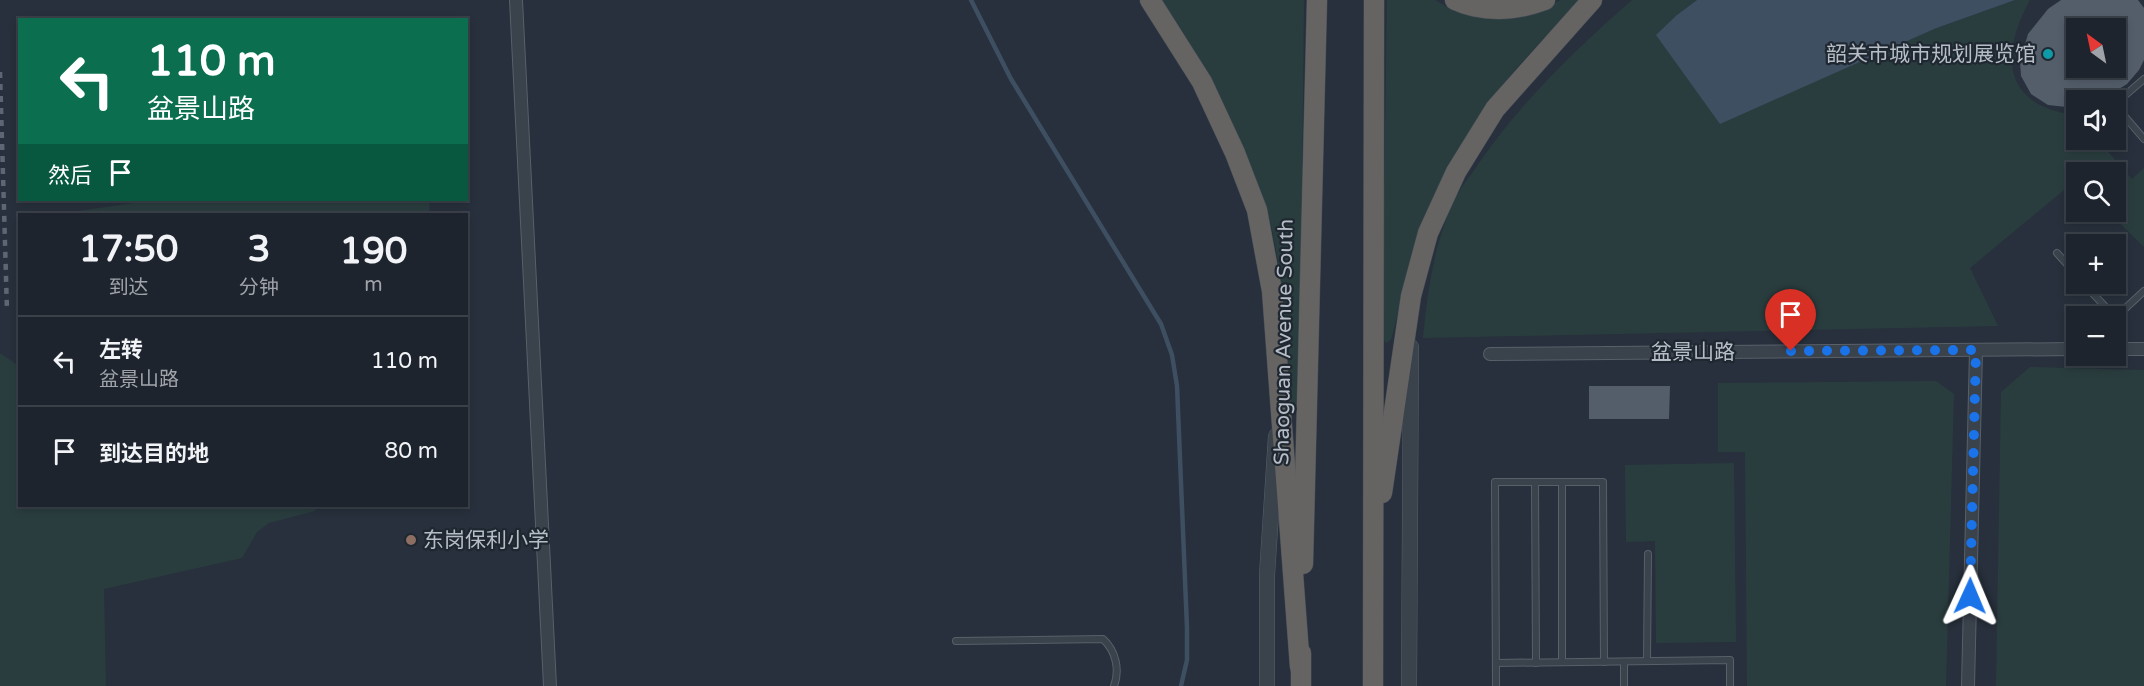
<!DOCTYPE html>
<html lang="zh">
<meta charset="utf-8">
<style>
body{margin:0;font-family:"Varela Round","Noto Sans SC",sans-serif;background:#252c35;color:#f1f3f6;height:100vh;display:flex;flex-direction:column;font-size:22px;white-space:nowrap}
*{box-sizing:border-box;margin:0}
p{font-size:20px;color:#a0a4aa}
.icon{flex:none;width:33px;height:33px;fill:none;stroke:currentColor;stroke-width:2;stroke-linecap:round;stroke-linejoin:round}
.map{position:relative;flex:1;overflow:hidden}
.details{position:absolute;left:18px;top:213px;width:450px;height:294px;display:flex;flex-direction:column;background:#1d242d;border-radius:0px;box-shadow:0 3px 9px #0003,0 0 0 2px #3b4149}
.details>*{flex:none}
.banner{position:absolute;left:18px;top:18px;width:450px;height:183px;border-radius:0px;box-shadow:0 3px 9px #0003,0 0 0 2px #3b4149;background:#0b6e4f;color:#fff;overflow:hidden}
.needle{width:39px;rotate:327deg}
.controls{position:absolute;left:2066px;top:18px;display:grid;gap:12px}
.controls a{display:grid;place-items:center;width:60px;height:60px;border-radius:0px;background:#1d242d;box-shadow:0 3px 9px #0003,0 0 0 2px #3b4149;font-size:30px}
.pin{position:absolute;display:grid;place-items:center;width:51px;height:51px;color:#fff;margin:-62px -26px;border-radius:50% 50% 50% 0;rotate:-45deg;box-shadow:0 0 6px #0007}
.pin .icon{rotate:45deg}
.me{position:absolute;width:66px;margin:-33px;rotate:1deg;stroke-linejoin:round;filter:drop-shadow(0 0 4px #0008)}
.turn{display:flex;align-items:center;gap:21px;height:126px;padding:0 30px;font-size:27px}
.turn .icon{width:78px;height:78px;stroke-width:2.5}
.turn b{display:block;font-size:42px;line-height:51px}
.then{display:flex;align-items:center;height:57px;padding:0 30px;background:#0003;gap:12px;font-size:22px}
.eta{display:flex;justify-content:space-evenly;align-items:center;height:102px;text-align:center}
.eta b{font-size:36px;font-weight:700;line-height:42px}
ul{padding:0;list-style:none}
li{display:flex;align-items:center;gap:18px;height:90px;padding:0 30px;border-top:2px solid #3b4149}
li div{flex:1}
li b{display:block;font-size:22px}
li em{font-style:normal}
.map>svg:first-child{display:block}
.green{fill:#2a3d3e}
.water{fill:#3e4f62}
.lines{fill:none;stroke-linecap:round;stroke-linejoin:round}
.stream{stroke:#3e4f62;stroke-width:4.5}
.building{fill:#545e6b;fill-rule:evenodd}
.service-casing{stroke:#58606a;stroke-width:8}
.minor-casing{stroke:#58606a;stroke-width:14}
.tertiary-casing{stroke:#58606a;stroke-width:16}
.trunk-casing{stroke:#454d57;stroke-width:21}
.service{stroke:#3a424c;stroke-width:6}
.minor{stroke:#3a424c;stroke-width:12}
.tertiary{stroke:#3a424c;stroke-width:15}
.trunk{stroke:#656462;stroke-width:20}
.rail{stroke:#5d6672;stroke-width:4.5;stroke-dasharray:6 6;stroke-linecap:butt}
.route{stroke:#1a73e8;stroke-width:10;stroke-dasharray:0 18}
.culture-dot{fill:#0f9aa8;stroke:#1f2731;stroke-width:2}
.education-dot{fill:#8d6e63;stroke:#1f2731;stroke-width:2}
.labels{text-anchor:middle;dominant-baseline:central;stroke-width:4.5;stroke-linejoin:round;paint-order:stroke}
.poi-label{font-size:21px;fill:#b6bdc7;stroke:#1f2731;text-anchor:end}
.street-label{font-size:21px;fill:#b6bdc7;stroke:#1f2731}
</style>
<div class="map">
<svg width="2144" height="686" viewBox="0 0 2144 686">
<rect width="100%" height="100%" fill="#27303c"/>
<!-- green -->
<g class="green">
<path d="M1161,0H1304L1300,397L1296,409L1292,407L1290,399C1285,346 1284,291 1274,239C1267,200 1250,164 1233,128C1212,83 1191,40 1161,0Z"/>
<path d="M1387,0H1435L1451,9L1468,14L1548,6L1561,0H1580C1540,42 1498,84 1468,134C1431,196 1409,270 1391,340L1386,343L1382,337Z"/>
<path d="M1632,0H1697L1677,15L1934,29L2015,0H2030C1999,56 2003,106 2076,115V140H2098L2132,179L2144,168V247L2108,212H2115V172H2076V180L1970,268L1998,326L1423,338C1428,289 1434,242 1456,197C1462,185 1472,174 1479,163C1522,101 1576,49 1632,0Z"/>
<path d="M154,200H430L429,214H58Z"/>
<path d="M0,353L19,366L20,506H317L315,511L269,523L257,532L242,558L104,589L106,686H0Z"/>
<path d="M2030,367L2144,370V686H1996L2001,392Z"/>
<path d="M1936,381L1954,394L1946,686H1747L1745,452H1718V383Z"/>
<path d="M1734,463L1736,642L1656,643L1655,541L1626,542L1625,465Z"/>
</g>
<!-- water -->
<path class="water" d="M1697,0H2015L1934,29L1720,124L1656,35L1677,15Z"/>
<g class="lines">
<!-- stream -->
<path class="stream" d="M971,0L1011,79L1161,324L1172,355L1177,386L1187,628V660L1181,686"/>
</g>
<!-- building -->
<g class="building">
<path d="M2061,0H2138L2144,8V60L2139,70L2127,84L2101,100H2076V108L2048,105L2031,94L2021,76L2020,62L2028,34L2048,9ZM2076,28H2115V68H2076Z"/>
<path d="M1589,386H1670L1669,419H1589Z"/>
</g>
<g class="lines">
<defs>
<g id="service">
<path d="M2115,104L2144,79"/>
<path d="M2115,105L2144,139"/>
<path d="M2057,253L2076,274"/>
<path d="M2084,284L2114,316"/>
<path d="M2115,318L2144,291"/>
<path d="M1535,482L1536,663"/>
<path d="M956,641L1103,639C1116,651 1120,670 1114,686"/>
<path d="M1647,661L1648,554"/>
<path d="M1562,662V482"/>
<path d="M1496,663L1730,660V686"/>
<path d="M1496,686L1495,482H1603L1604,662"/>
<path d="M1624,686V662"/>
</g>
<g id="minor">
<path d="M516,0L550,686"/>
<path d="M2115,349H2144"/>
<path d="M1490,354L2076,349"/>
<path d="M1968,686L1976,350"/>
</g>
<g id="tertiary">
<path d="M1267,686V575L1276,436"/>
<path d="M1409,686L1411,347"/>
</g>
<g id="trunk">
<path d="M1150,0L1202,82L1235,153L1257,210L1272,291L1300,667"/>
<path d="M1455,0C1483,13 1516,11 1545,0"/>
<path d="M1382,493L1411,296L1428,233L1456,172L1495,109L1592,0"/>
<path d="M1303,564L1317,0"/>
<path d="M1301,686V653"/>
<path d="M1373,686L1374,0"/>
</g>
</defs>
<!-- service casing -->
<use href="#service" class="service-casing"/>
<!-- minor casing -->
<use href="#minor" class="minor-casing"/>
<!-- tertiary casing -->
<use href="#tertiary" class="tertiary-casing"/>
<!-- trunk casing -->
<use href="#trunk" class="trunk-casing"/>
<!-- service -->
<use href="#service" class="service"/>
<!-- minor -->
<use href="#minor" class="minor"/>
<!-- tertiary -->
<use href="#tertiary" class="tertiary"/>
<!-- trunk -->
<use href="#trunk" class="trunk"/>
<!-- rail -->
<path class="rail" d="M0,72L7,311"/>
</g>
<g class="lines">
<!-- route -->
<path class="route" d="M1791,351L1976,350L1970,596"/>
</g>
<!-- markers -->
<circle class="culture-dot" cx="2048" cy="54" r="6"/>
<circle class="education-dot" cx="411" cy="540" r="6"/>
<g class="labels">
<!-- poi labels -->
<g class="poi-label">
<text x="2036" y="54">韶关市城市规划展览馆</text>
<text x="423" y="540" text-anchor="start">东岗保利小学</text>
</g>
<!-- street labels -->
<g class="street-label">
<text transform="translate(1284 342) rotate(-89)">Shaoguan Avenue South</text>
<text x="1693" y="352">盆景山路</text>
</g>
</g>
</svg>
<div class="controls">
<a><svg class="needle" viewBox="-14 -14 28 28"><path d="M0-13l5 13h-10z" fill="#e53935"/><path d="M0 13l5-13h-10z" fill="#a0a4aa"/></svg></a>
<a><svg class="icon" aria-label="sound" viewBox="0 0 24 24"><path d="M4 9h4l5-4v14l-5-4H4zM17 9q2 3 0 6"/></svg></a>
<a><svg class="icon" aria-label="search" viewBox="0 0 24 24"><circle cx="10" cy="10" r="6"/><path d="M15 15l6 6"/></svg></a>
<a>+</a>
<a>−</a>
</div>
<div class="pin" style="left:1791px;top:351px;background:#d93025"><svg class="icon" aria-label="arrive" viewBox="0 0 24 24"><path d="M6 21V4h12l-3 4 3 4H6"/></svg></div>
<svg class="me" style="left:1970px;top:596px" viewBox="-20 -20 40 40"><path d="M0-17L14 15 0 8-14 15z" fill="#1a73e8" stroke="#fff" stroke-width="4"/></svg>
<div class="banner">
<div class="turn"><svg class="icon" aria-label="left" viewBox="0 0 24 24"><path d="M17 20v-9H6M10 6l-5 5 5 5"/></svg><div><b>110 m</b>盆景山路</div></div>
<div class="then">然后<svg class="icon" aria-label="arrive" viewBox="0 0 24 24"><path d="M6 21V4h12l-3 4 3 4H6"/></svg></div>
</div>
<section class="details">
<div class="eta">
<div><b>17:50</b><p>到达</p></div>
<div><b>3</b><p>分钟</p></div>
<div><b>190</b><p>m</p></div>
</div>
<ul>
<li><svg class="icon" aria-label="left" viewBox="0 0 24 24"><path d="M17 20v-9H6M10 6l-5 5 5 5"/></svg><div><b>左转</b><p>盆景山路</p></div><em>110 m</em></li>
<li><svg class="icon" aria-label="arrive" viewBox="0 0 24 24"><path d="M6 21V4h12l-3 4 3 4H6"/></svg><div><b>到达目的地</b></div><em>80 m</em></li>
</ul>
</section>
</div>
